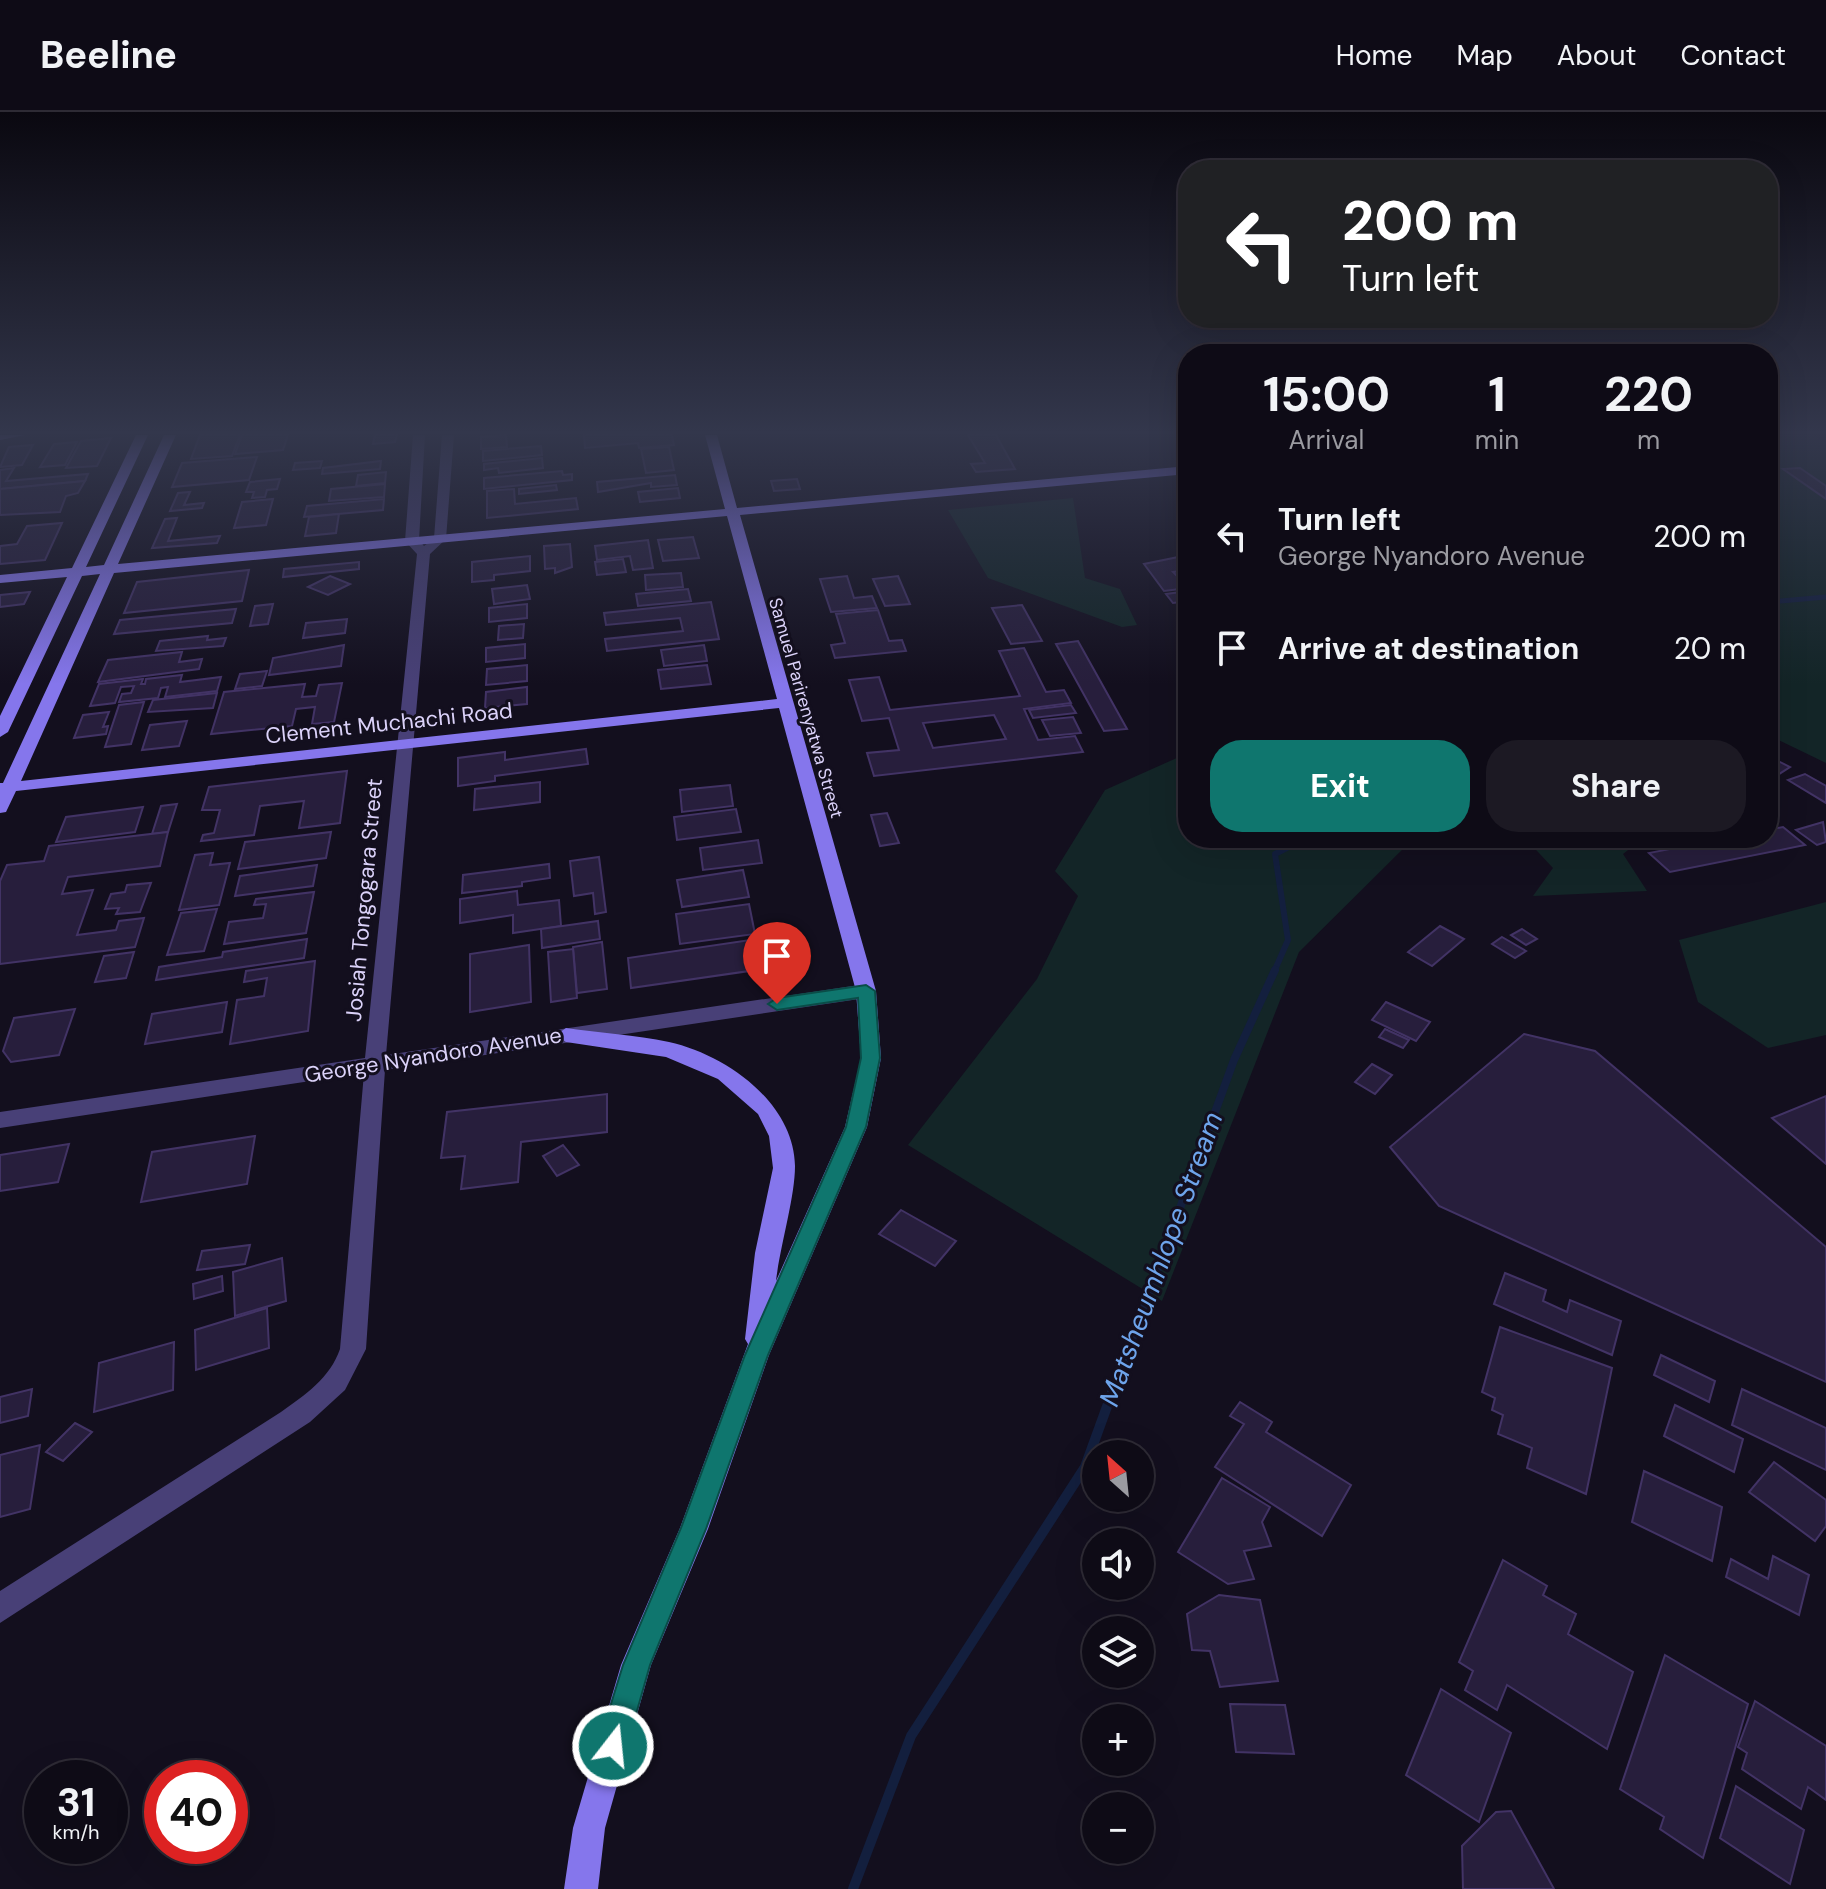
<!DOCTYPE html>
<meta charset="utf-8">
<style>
body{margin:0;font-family:"DM Sans",sans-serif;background:#1c1923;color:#f1f3f6;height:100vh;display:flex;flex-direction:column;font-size:30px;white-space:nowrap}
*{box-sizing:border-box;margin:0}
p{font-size:26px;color:#9b9ba1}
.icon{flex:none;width:44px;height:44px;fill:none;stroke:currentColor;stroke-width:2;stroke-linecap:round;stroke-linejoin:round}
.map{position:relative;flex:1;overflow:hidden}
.side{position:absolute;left:1178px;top:232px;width:600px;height:504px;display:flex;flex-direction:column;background:#0e0b16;border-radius:32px;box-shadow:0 8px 32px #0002,0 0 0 2px #2e2b35}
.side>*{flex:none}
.hud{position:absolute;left:1178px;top:48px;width:600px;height:168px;border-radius:32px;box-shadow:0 8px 32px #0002,0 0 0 2px #2e2b35;background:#202124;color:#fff;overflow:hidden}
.needle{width:52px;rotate:333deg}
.fabs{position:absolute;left:1082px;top:1328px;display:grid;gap:16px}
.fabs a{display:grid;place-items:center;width:72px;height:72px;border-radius:50%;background:#0e0b16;box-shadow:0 8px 32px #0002,0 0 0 2px #2e2b35;font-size:40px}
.speed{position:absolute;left:24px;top:1648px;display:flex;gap:16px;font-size:40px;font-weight:700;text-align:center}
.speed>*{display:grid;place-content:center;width:104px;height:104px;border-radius:50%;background:#0e0b16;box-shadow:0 8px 32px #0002,0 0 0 2px #2e2b35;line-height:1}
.speed small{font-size:20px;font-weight:400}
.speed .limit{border:12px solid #d22;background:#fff;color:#111}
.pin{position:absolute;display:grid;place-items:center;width:68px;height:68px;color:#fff;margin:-82px -34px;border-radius:50% 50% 50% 0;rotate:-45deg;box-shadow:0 0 8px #0007}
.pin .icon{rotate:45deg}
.me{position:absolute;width:88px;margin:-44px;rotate:16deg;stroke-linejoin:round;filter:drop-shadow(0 0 6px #0008)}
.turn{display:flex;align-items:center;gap:28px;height:168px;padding:0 32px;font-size:36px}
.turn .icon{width:104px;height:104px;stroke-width:2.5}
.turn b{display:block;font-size:56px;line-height:68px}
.eta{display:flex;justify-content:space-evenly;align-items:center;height:136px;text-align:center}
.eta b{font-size:48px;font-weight:700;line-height:56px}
.action{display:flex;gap:16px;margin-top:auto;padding:16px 32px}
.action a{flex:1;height:92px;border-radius:32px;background:#0f766e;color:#fff;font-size:32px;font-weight:700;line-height:92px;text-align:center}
.action a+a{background:#1c1923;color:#f1f3f6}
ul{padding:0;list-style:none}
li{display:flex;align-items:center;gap:24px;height:112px;padding:0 32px}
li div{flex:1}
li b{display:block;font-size:30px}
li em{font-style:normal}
header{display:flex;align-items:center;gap:48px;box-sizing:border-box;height:112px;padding:0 40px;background:#0e0b16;border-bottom:2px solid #2e2b35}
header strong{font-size:38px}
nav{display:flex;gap:44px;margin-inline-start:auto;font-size:28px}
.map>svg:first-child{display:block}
.green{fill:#132527}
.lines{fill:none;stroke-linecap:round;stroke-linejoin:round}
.stream-far3{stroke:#131f3e;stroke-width:5}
.stream-far2{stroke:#131f3e;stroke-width:6}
.stream-far1{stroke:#131f3e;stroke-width:8}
.stream{stroke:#131f3e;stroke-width:10}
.building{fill:#271e3c;stroke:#423365;stroke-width:2;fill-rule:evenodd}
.street{fill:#484077;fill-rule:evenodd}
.secondary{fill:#8576ec;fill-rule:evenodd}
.route{fill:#0f766e;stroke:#0a4d48;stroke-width:2}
.labels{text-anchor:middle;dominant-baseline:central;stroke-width:6;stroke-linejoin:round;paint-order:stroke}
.far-street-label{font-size:18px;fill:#dbd2f9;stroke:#130f1e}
.street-label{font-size:22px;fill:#dbd2f9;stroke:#130f1e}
.near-water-label{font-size:28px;font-style:italic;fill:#6ea4eb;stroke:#130f1e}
</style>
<header>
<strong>Beeline</strong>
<nav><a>Home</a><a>Map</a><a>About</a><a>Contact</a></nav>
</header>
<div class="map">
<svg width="1826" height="1777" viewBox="0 0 1826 1777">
<rect width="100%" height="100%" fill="#130f1e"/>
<!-- green -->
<g class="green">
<path d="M1768,323H1813L1826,331V651L1768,623Z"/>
<path d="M1073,386L1085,466L1120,477L1137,513L1122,515L988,466L948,398Z"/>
<path d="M1188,641V726H1414L1299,840L1162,1189L908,1033L1037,867L1078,784L1055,759L1105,678Z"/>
<path d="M1525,726H1643L1623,742L1647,779L1533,784L1553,756Z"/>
<path d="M1826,790V923L1768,936L1698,890L1679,828Z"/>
</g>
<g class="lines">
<!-- stream-far3 -->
<path class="stream-far3" d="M1768,490L1826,485"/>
<!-- stream-far2 -->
<path class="stream-far2" d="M1274,860L1288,828L1275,742L1306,726"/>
<!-- stream-far1 -->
<path class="stream-far1" d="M1121,1258L1234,948L1275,858"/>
<!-- stream -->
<path class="stream" d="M853,1777L911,1624L1085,1355L1121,1256"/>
</g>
<!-- building -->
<g class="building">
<path d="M200,323H240L232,344L191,347Z"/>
<path d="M242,323H288L283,338L235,342Z"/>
<path d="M375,323H397L395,330L373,332Z"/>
<path d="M506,323L507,335L481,337V325Z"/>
<path d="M584,323H672L674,333L639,336L638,331L585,336Z"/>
<path d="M968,323H996L1015,357L976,360L971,352L985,351Z"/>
<path d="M111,326L97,354L66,356L81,329Z"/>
<path d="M77,330L65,353L40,355L54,332Z"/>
<path d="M33,333L22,353L0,355L9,335Z"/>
<path d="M541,334L542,343L483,349V339Z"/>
<path d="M669,335L674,358L646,361L641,337Z"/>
<path d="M257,345L249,368L172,375L182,351Z"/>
<path d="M542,346L543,356L499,361L498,356L484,358V352Z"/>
<path d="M322,349L320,356L293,358L295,351Z"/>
<path d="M381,349L380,357L322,362L323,356Z"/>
<path d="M14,356L6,369L88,362L85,369L0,377V358Z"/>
<path d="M1800,356L1826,374V387L1783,357Z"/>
<path d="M562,359L563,363L572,362V368L484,377V366Z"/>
<path d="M386,360L385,371L356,374L358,363Z"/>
<path d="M675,363L677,373L651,375V371L598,380L597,370Z"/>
<path d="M280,367L277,377L267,378L265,385L252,386L254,380H246L250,370Z"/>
<path d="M797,367L800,377L774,379L771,369Z"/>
<path d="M85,369L78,381L66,384L60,400L0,403V377Z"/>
<path d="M385,372L384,385L329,389L331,377Z"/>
<path d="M556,373L557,378L519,382V377Z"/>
<path d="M678,376L680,386L640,390L638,380Z"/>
<path d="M514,377L515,392L576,386L578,397L487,406V379Z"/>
<path d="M190,380L184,393L204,391L202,396L170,399L178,381Z"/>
<path d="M273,387L266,413L234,416L242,390Z"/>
<path d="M384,387L383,398L304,405L307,394Z"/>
<path d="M339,402L336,421L305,424L309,405Z"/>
<path d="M177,406L168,429L220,424L217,431L152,436L165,407Z"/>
<path d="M62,411L45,448L0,452V434L17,432L27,414Z"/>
<path d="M693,425L699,446L663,449L658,428Z"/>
<path d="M648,428L653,456L633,458L630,444L597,448L595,434Z"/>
<path d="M570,432L572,455L555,461V456L545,457L544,434Z"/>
<path d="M1188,443V458L1173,460L1176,463L1188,462V476L1164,479L1144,452Z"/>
<path d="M530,444V459L494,463V468L472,470V450Z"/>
<path d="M623,447L626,460L597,463L595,450Z"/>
<path d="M359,450V457L283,465L284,457Z"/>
<path d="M249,458L242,489L124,501L137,470Z"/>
<path d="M681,461L683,475L646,478L645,463Z"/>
<path d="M330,464L350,472L328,483L308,475Z"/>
<path d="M847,464L854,486L872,484L877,496L831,500L820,467Z"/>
<path d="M898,464L910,492L885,494L873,467Z"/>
<path d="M527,473L530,487L494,492L492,477Z"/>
<path d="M688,477L691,489L638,494L636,482Z"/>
<path d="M1188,479V489L1173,491L1166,482Z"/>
<path d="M30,480L24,492L0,495V483Z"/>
<path d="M711,490L719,527L607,539L605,527L683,519L680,506L606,513L604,501Z"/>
<path d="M273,492L268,512L250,514L255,494Z"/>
<path d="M527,492V506L489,510V496Z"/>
<path d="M1022,493L1042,529L1011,532L992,496Z"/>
<path d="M236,497L232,511L114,522L120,508Z"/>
<path d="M878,498L889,529L902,528L906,539L835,546L831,533L845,531L836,502Z"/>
<path d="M347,507L345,521L303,526L306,511Z"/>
<path d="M524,512L523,526L498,528L499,514Z"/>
<path d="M208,524L207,528L226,526L223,534L156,539L160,529Z"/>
<path d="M1078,529L1127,617L1104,619L1056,532Z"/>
<path d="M525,532V546L486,550V536Z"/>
<path d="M344,533L341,554L269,563L273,546Z"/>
<path d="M704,533L707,549L664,554L661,538Z"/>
<path d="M1024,536L1046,580L1064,578L1071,591L1024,597L1038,628L1075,624L1083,640L874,664L867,641L899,638L889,606L862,609L849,568L879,565L890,598L1020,584L999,539ZM994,603L1006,627L933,636L923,611Z"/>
<path d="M182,540L179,550L202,547L199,557L98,570L108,548Z"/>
<path d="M527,553V569L486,573L487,557Z"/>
<path d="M707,553L711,572L661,577L658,558Z"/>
<path d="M267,559L262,574L235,577L240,562Z"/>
<path d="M182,563L180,570L221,565L217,579L165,585L168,575L161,576L158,586L119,590L122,582L131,581L134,574L121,575L115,591L90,594L99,572L143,567L141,572H145L146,567Z"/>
<path d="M342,571L334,610L312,612L315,595L296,597L292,614L211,622L224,580L305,572L302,585L316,584L319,573Z"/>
<path d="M527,575V592L485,596L486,580Z"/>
<path d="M217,581L213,596L148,600L153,588Z"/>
<path d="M144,590L131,632L105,635L119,593Z"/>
<path d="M1071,593L1076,601L1033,606L1029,598Z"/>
<path d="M109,600L103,615L108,614L106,622L74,626L83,603Z"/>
<path d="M1073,605L1081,621L1050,624L1042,608Z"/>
<path d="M187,609L179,634L142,638L150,613Z"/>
<path d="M586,637L588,652L495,664V669L458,674V646L505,640V648Z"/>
<path d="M1768,644L1790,655L1773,666L1768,664Z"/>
<path d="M347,659L340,711L299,716L304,689L260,694L254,723L201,729L203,723L214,721L220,698H202L209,675Z"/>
<path d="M1805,662L1826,674V691L1788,668Z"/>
<path d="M540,670V690L474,698L475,677Z"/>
<path d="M730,673L733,694L682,700L680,678Z"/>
<path d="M177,692L168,720L152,722L161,694Z"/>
<path d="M143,695L135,720L56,730L66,705Z"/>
<path d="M736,697L741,720L677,728L674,705Z"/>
<path d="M887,701L899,731L880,734L871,703Z"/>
<path d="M1823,710L1826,730L1817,733L1796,718Z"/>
<path d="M1783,715L1805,733L1670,760L1649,741L1726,726H1768V718Z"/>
<path d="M168,720L160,754L68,765L62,782L93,778L77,823L116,818L119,809L144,806L135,835L0,852V769L7,753L44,749L49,734Z"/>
<path d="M331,720L326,746L238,757L245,730Z"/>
<path d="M758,728L762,751L703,758L700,736Z"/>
<path d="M213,741L210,753L230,751L219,793L179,798L195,743Z"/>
<path d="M599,745L606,800L595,802L593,781L574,784L570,749Z"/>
<path d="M549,752L550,766L522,770V774L462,781L463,763Z"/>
<path d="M317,753L313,774L235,784L240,764Z"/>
<path d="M743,758L749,785L682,795L677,768Z"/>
<path d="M151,771L140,800L116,802L119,796L105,797L111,782L125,780L127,773Z"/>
<path d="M517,779L518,793L559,788L561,814L513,821V803L460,811V787Z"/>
<path d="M314,780L306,821L224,832L229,810L263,806L266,792L254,793L256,787Z"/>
<path d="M749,792L755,822L680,832L676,802Z"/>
<path d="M217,797L204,839L167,843L181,801Z"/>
<path d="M598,809L600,827L542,836L541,817Z"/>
<path d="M1440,814L1464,827L1432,854L1408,840Z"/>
<path d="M1522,817L1537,827L1526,833L1511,823Z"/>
<path d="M770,825L777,855L631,876L628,846Z"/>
<path d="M1502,825L1526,839L1515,846L1492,832Z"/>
<path d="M307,827L304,846L156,868L159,855L222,845L223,840Z"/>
<path d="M602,830L607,877L577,881L573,835Z"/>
<path d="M529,833L531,890L470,900V842Z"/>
<path d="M573,837L577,886L551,890L548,840Z"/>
<path d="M134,840L126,866L95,870L104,844Z"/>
<path d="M315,849L308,919L230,932L237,888L264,884L267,866L244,870L246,859Z"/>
<path d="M227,890L222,920L145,932L152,902Z"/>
<path d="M1386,890L1430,910L1416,929L1372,908Z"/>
<path d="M75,897L59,943L11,950L3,939L14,906Z"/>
<path d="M1385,917L1409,928L1403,936L1379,925Z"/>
<path d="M1524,922L1595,939L1826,1135V1270L1439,1094L1390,1035Z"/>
<path d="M1372,952L1392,963L1375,982L1355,970Z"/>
<path d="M607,982V1020L521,1030L518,1070L461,1077L465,1044L441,1046L447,1000Z"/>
<path d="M1826,984V1052L1772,1006Z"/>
<path d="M255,1024L247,1072L141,1090L152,1040Z"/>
<path d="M69,1032L58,1070L0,1079V1043Z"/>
<path d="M563,1033L579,1053L557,1064L543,1044Z"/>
<path d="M901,1098L956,1129L935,1154L879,1122Z"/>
<path d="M250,1133L245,1152L197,1158L202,1139Z"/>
<path d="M282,1146L286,1189L235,1204L233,1160Z"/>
<path d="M1505,1161L1546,1178L1543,1189L1567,1200L1570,1188L1621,1209L1612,1243L1494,1192Z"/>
<path d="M222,1164L223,1179L194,1187L193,1172Z"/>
<path d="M267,1196L269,1236L196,1258L195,1218Z"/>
<path d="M1500,1215L1612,1256L1586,1382L1527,1356L1532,1336L1498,1322L1503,1303L1492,1298L1495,1286L1482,1280Z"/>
<path d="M174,1230L173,1278L94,1300L99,1251Z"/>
<path d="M1661,1243L1715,1269L1709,1290L1654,1263Z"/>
<path d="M32,1277L28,1304L0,1311V1285Z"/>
<path d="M1742,1277L1826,1316V1358L1732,1313Z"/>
<path d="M1240,1290L1272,1310L1266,1320L1351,1373L1322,1424L1215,1355L1244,1312L1230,1304Z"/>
<path d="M1675,1293L1743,1327L1734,1360L1664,1324Z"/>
<path d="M75,1311L92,1320L63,1349L46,1340Z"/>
<path d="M40,1333L30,1397L0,1405V1343Z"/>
<path d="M1774,1350L1826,1388V1414L1815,1429L1749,1380Z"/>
<path d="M1644,1359L1722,1395L1712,1449L1632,1410Z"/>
<path d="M1222,1366L1270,1395L1262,1410L1271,1434L1244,1439L1254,1467L1228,1472L1178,1440Z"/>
<path d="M1773,1444L1809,1463L1799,1503L1726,1465L1731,1447L1768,1467Z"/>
<path d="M1503,1448L1547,1474L1543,1483L1576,1502L1568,1522L1633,1560L1607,1637L1507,1573L1497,1598L1465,1578L1473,1559L1459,1550Z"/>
<path d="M1219,1483L1260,1488L1278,1569L1220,1575L1210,1539L1192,1538L1187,1502Z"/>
<path d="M1665,1543L1748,1592L1703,1746L1660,1717L1664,1705L1620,1677Z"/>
<path d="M1441,1577L1511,1621L1479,1710L1406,1663Z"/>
<path d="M1755,1589L1826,1634V1688L1808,1675L1801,1697L1742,1657L1747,1641L1738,1635Z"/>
<path d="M1230,1592L1285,1593L1294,1642L1236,1640Z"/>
<path d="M1736,1674L1804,1718L1790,1772L1720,1726Z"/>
<path d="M1511,1699L1554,1777H1463L1462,1734L1496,1700Z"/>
</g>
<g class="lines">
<!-- street -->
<path class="street" d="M413,323H425L419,428L424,434L434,426L442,323H454L446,427L430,442L386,943L866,872L876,879L866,886L385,958L366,1237L345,1278L310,1310L0,1511V1479L281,1300C305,1283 330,1266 340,1237L364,961L0,1016V1000L365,946L417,442L405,429Z"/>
<!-- secondary -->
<g class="secondary">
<path d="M0,323H25L0,328Z"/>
<path d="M136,323H148L86,455L104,453L164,323H176L118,452L725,397L705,323H717L737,396L1188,354V362L740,403L876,879L881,946L867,1015L769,1243L708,1417L651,1553L605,1716L598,1777H564L573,1716L621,1553L680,1416L748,1232L745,1227L755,1141L773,1056L769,1024L758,1002L718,967L666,945L566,930L556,923L566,916C600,921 635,923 669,930C727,943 794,991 795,1054C795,1086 780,1134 776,1169L845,1015L861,946L856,879L779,596L16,679L6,700L0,701V671H3L100,462L82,464L8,620L0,625V604L67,465L0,471V463L72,456ZM727,404L777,587L21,669L114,461Z"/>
</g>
</g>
<!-- sky -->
<linearGradient id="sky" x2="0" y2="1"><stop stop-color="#0a0810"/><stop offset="0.56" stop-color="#33374c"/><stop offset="1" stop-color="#33374c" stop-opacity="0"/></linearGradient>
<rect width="1826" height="572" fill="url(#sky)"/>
<!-- route -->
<path class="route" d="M866,873L875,879L880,946L866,1015L768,1243L706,1417L650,1553L627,1634L623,1644L613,1649L603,1644L598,1634L623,1553L681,1416L745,1243L846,1015L861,946L858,886L777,898L768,892L777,886Z"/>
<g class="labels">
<!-- far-street labels -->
<g class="far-street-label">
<text transform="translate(806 596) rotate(74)">Samuel Parirenyatwa Street</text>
</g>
<!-- street labels -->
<g class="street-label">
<text transform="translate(389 611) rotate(-6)">Clement Muchachi Road</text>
<text transform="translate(364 788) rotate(-85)">Josiah Tongogara Street</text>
<text transform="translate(433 943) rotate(-9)">George Nyandoro Avenue</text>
</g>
<!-- near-water labels -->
<g class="near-water-label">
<text transform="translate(1161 1147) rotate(-70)">Matsheumhlope Stream</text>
</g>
</g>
</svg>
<div class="fabs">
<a><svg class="needle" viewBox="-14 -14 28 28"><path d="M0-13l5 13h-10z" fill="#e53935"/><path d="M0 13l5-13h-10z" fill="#9b9ba1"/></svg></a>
<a><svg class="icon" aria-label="sound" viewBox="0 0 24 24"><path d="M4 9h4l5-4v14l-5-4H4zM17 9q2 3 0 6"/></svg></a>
<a><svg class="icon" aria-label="layers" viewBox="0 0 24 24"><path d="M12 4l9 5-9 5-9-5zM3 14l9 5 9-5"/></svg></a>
<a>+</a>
<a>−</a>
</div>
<div class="speed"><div>31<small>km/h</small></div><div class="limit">40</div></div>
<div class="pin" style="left:777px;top:892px;background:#d93025"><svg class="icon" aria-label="arrive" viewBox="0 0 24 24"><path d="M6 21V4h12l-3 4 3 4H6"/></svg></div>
<svg class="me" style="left:613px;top:1634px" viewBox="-20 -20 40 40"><circle r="17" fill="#0f766e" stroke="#fff" stroke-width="3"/><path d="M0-11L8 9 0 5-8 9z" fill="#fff"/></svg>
<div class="hud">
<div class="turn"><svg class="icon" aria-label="left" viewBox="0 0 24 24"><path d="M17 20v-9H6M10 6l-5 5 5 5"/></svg><div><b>200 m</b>Turn left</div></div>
</div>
<section class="side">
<div class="eta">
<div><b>15:00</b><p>Arrival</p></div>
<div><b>1</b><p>min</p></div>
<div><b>220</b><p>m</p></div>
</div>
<ul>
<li><svg class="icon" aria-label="left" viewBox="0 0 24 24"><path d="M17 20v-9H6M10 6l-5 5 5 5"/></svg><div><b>Turn left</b><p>George Nyandoro Avenue</p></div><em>200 m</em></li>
<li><svg class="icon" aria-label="arrive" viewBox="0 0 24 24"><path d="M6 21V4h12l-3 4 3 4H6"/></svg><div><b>Arrive at destination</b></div><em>20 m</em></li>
</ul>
<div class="action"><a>Exit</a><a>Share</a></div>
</section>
</div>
